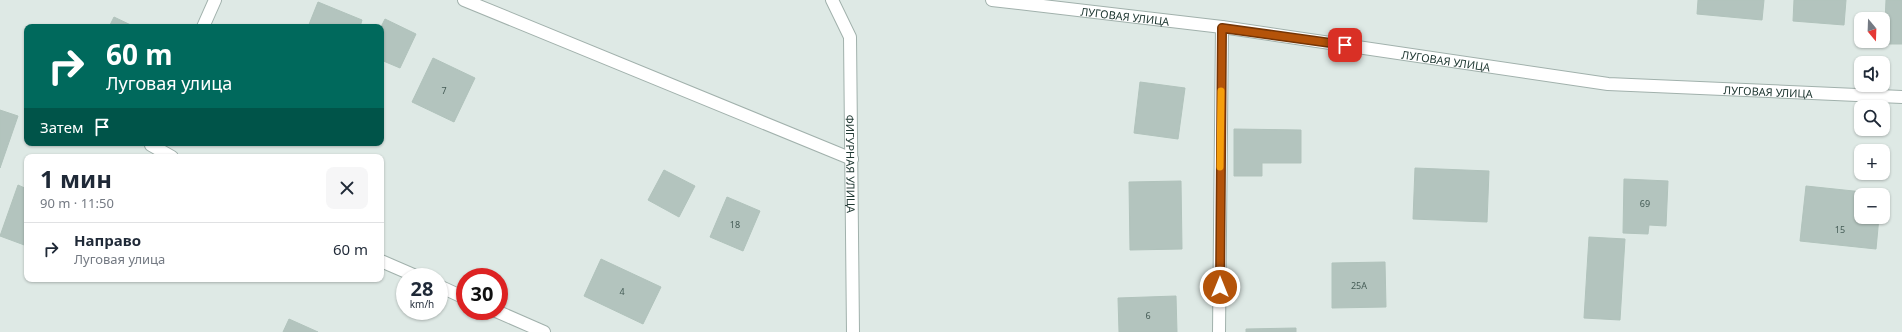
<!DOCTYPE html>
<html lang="ru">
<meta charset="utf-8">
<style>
body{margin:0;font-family:"Noto Sans",sans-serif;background:#f6f6f7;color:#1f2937;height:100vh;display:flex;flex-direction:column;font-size:15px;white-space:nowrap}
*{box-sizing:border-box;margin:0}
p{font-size:13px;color:#747a83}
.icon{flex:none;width:22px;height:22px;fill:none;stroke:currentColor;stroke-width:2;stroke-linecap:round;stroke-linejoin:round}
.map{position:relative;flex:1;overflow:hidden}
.side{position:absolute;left:24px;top:154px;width:360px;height:128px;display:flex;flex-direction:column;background:#fff;border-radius:8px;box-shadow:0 1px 3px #0004}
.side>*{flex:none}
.guide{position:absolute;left:24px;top:24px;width:360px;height:122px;border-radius:8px;box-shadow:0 1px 3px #0004;background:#00695c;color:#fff;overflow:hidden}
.needle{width:26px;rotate:161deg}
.buttons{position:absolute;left:1854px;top:12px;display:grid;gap:8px}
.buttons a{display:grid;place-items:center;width:36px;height:36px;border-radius:8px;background:#fff;box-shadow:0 1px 3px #0004;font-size:20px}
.speed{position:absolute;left:396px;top:268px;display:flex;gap:8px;font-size:20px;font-weight:700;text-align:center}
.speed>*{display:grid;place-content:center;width:52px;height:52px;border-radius:50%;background:#fff;box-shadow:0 1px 3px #0004;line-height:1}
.speed small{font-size:10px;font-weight:400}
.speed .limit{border:6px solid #d22;background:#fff;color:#111}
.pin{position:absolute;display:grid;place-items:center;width:34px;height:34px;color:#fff;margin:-17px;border-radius:8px;box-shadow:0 2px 6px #0006}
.me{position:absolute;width:44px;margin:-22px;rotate:0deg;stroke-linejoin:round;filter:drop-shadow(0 0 3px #0008)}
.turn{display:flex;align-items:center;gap:14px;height:84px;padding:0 16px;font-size:18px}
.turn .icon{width:52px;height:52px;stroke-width:2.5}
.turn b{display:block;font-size:28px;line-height:34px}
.then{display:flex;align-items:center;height:38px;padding:0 16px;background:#0003;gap:8px;font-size:15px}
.round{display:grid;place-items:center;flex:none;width:42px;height:42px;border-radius:8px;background:#f6f6f7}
.head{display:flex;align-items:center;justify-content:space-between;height:68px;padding:0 16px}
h1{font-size:24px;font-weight:700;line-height:30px}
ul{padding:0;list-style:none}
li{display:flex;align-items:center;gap:12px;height:52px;padding:0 16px;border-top:1px solid #e0e1e3}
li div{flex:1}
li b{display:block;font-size:15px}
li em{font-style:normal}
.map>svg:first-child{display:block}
.building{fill:#b3c4be;stroke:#b1c3bc}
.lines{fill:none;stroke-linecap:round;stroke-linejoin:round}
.minor-casing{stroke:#a1b1ac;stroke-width:14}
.minor{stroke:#fff;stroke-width:12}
.route-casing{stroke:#753606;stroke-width:10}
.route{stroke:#b45309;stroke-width:7}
.slow{stroke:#f59e0b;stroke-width:7}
.labels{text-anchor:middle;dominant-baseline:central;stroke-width:3.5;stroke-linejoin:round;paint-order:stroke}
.number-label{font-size:9px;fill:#455c56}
.street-label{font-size:11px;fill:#203933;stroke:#eef6f2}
</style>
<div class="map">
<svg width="1902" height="332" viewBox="0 0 1902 332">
<rect width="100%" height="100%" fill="#dee9e5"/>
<!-- building -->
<g class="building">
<path d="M1698,0H1764L1762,20L1697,14Z"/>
<path d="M1794,0H1846L1844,25L1793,21Z"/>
<path d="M1886,0H1902V44H1884Z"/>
<path d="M318,2L362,20L360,27H308Z"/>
<path d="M114,17L135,27H109Z"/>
<path d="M385,19L416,34L400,68L381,60V27Z"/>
<path d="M433,58L475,78L454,122L412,102Z"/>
<path d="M1140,82L1185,88L1178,139L1134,133Z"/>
<path d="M0,110L18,116L0,168Z"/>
<path d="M1234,129L1301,130V163H1262V176H1234Z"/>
<path d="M1415,168L1489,171L1487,222L1413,219Z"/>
<path d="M664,170L695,186L679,217L648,200Z"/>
<path d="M1624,179L1668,181L1666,226L1649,225L1648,234L1623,233Z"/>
<path d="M1181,181L1182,249L1130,250L1129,182Z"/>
<path d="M18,185L27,189V246L0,236Z"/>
<path d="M1806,186L1882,194L1861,195V217H1879L1876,249L1800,241Z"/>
<path d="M727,197L760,211L743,251L710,237Z"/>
<path d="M1589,237L1625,239L1620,320L1584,318Z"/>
<path d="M601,259L661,287L643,324L584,296Z"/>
<path d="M1385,262L1386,307L1332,308V263Z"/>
<path d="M1176,296L1177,332H1119L1118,298Z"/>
<path d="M289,319L318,332H283Z"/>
<path d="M1296,328V332H1246V329Z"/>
</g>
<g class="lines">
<defs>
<g id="minor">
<path d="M464,0L852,159"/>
<path id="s1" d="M832,0L850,37L853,332"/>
<path id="s2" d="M992,0L1222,27L1608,84L1902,97"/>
<path d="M203,27L215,0"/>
<path d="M151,143V145L172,157"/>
<path d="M381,261L418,277"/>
<path d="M439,286L465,298"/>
<path d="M496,311L544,332"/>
<path d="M1219,332L1222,27"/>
</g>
</defs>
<!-- minor casing -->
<use href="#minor" class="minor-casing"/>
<!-- minor -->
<use href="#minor" class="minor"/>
</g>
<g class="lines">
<defs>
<path id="route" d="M1220,287L1222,28L1345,45"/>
</defs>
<!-- route casing -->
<use href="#route" class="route-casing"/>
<!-- route -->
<use href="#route" class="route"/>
<!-- slow -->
<path class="slow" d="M1220,167L1221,91"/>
</g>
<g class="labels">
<!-- number labels -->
<g class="number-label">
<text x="444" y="90">7</text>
<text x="1645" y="203">69</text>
<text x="735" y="224">18</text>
<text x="1840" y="229">15</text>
<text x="1359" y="285">25А</text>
<text x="622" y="291">4</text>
<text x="1148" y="315">6</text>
</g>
<!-- street labels -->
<g class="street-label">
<text stroke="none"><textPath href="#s2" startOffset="134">ЛУГОВАЯ УЛИЦА</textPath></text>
<text stroke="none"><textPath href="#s2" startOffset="458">ЛУГОВАЯ УЛИЦА</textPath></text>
<text stroke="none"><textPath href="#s2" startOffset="782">ЛУГОВАЯ УЛИЦА</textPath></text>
<text stroke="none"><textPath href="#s1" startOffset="168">ФИГУРНАЯ УЛИЦА</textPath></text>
</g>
</g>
</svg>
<div class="buttons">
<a><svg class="needle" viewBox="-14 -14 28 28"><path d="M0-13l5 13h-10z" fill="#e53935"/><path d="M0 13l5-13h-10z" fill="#747a83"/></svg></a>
<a><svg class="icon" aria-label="sound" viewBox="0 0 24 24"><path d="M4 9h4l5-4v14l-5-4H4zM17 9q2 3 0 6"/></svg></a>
<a><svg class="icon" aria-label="search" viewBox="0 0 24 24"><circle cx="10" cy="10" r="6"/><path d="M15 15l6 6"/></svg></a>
<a>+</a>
<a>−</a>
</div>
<div class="speed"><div>28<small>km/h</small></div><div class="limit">30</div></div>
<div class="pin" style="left:1345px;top:45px;background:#d93025"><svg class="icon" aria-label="arrive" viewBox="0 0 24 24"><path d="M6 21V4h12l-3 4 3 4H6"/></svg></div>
<svg class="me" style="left:1220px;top:287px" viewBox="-20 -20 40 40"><circle r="17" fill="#b45309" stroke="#fff" stroke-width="3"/><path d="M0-11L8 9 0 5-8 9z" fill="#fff"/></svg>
<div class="guide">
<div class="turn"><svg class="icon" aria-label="right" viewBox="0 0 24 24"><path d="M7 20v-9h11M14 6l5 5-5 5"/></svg><div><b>60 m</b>Луговая улица</div></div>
<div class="then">Затем<svg class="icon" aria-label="arrive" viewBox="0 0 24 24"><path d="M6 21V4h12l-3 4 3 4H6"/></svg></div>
</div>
<section class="side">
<div class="head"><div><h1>1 мин</h1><p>90 m · 11:50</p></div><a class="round"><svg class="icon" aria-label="close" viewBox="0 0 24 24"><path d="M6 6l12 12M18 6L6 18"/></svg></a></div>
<ul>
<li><svg class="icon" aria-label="right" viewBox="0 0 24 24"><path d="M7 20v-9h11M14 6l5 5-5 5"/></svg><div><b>Направо</b><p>Луговая улица</p></div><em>60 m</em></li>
</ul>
</section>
</div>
